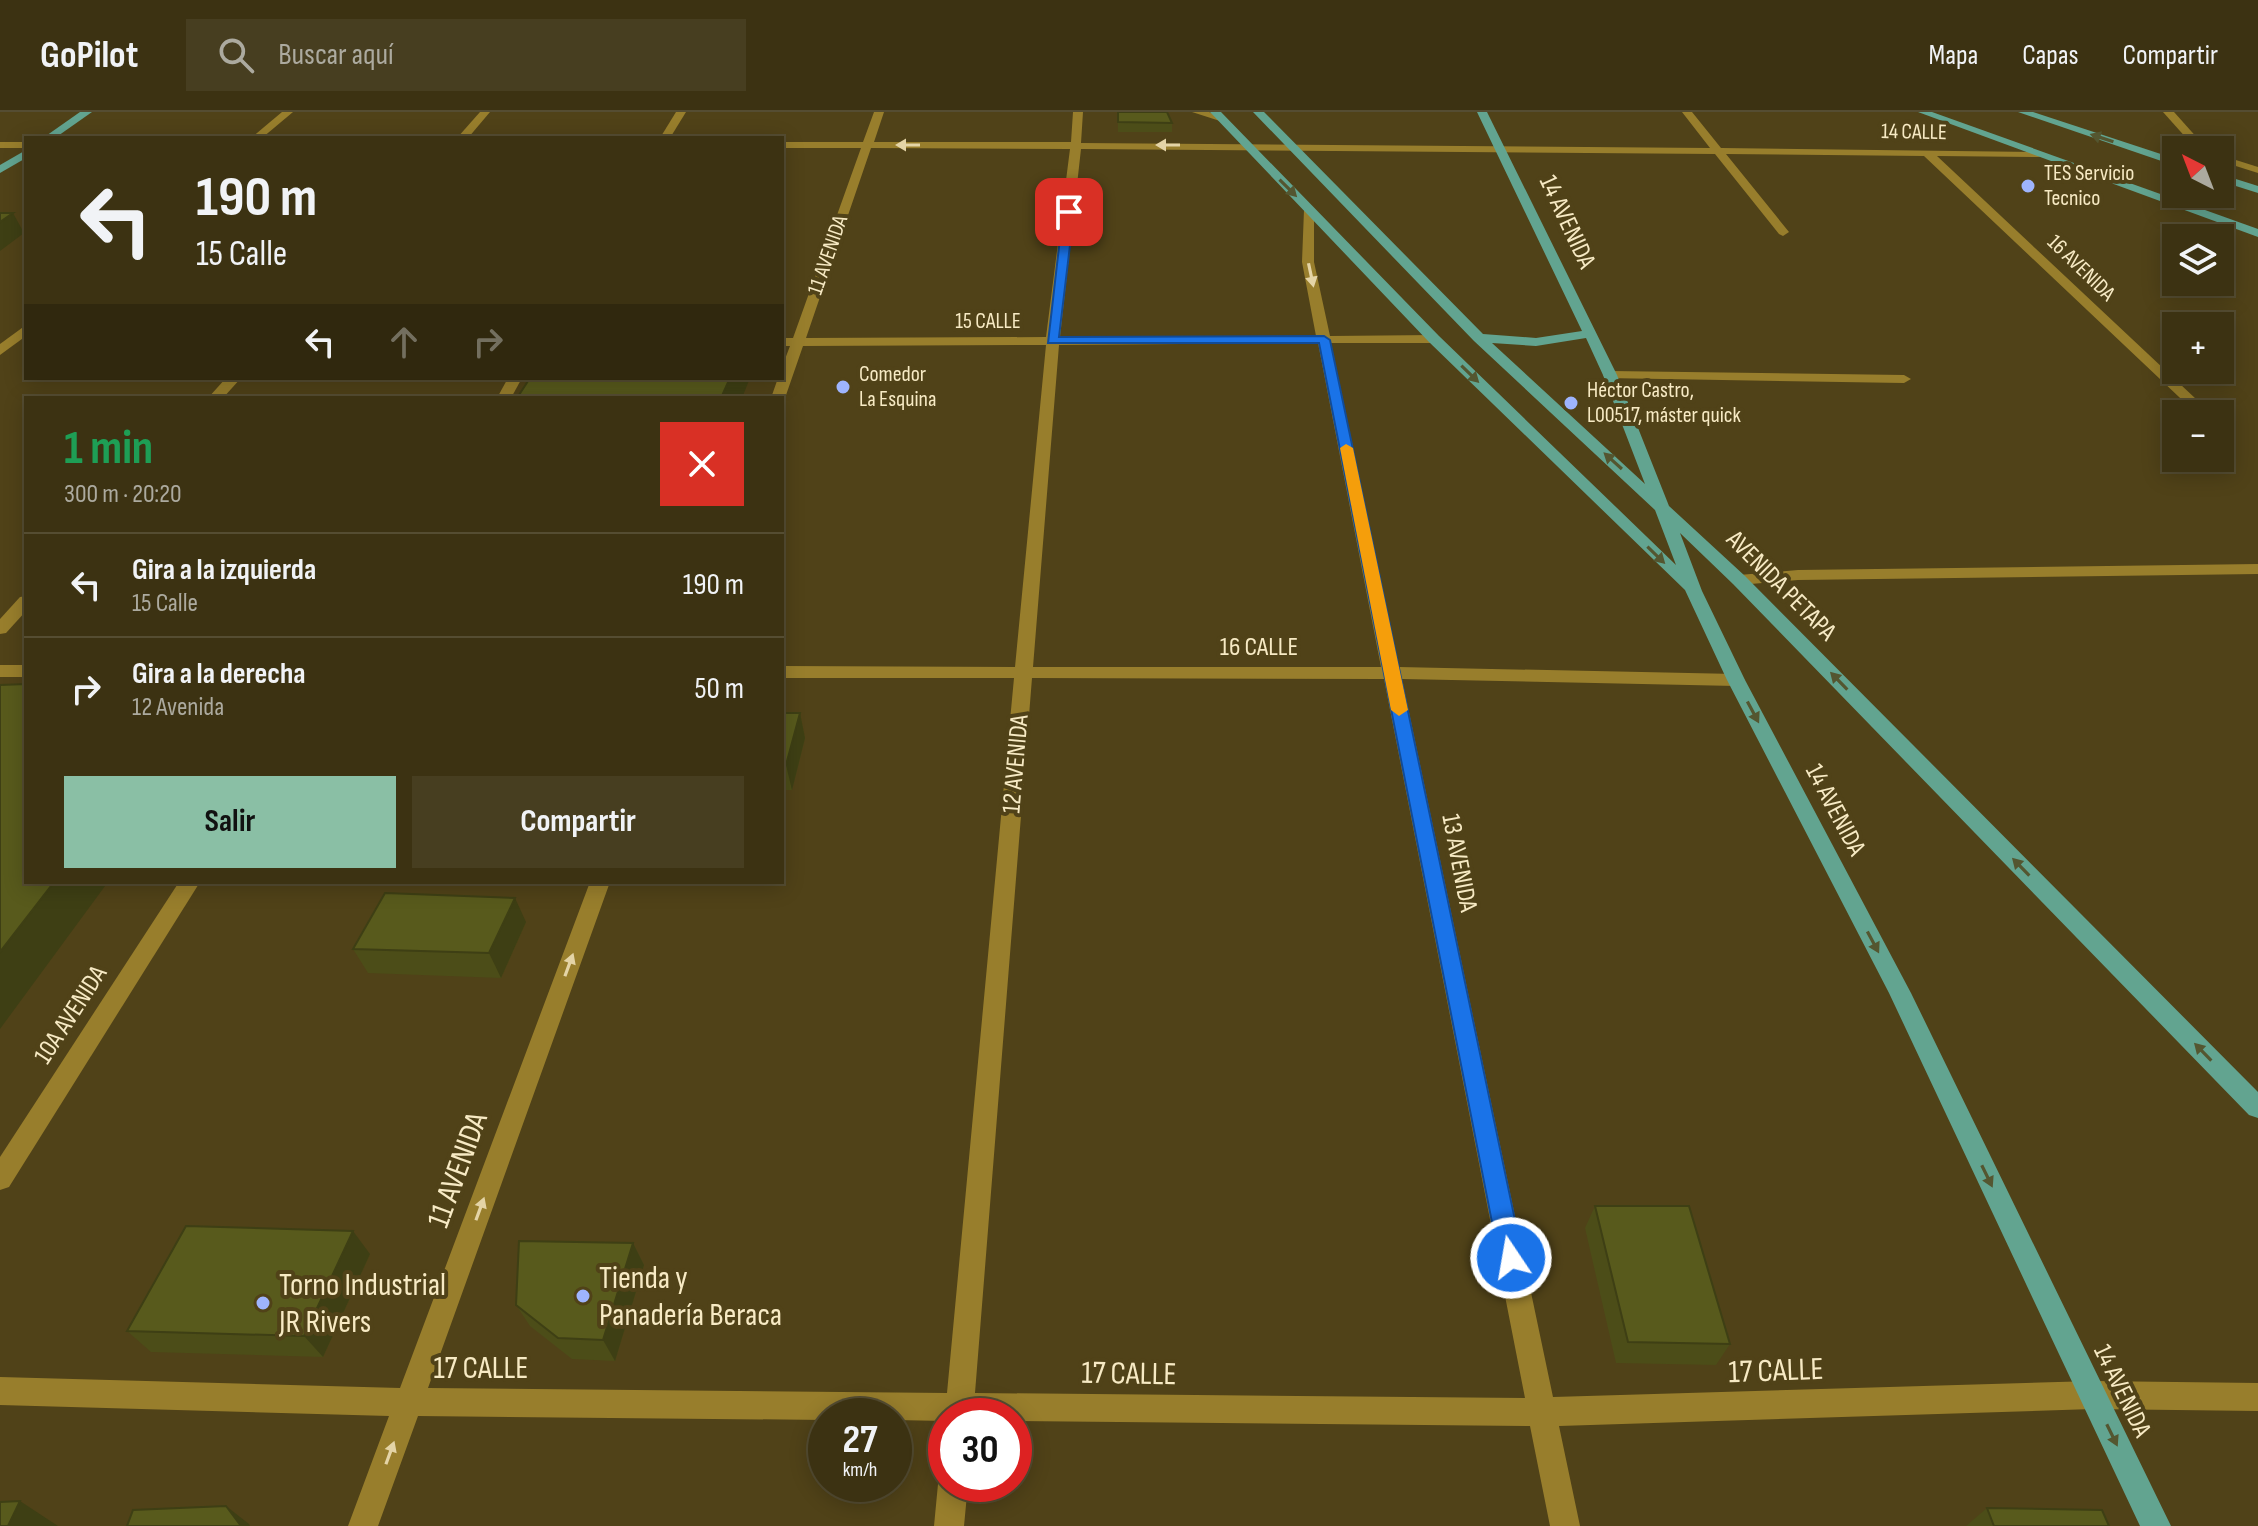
<!DOCTYPE html>
<html lang="es">
<meta charset="utf-8">
<style>
body{margin:0;font-family:"Sofia Sans Condensed",sans-serif;background:#473e20;color:#f1f3f6;height:100vh;display:flex;flex-direction:column;font-size:30px;white-space:nowrap}
*{box-sizing:border-box;margin:0}
p{font-size:26px;color:#acaa9f}
.icon{flex:none;width:44px;height:44px;fill:none;stroke:currentColor;stroke-width:2;stroke-linecap:round;stroke-linejoin:round}
.map{position:relative;flex:1;overflow:hidden}
.drawer{position:absolute;left:24px;top:284px;width:760px;height:488px;display:flex;flex-direction:column;background:#3c3212;border-radius:0px;box-shadow:0 4px 20px #0003,0 0 0 2px #554d32}
.drawer>*{flex:none}
.top-card{position:absolute;left:24px;top:24px;width:760px;height:244px;border-radius:0px;box-shadow:0 4px 20px #0003,0 0 0 2px #554d32;background:#3c3212;color:#f1f3f6;overflow:hidden}
.needle{width:52px;rotate:318deg}
.controls{position:absolute;left:2162px;top:24px;display:grid;gap:16px}
.controls a{display:grid;place-items:center;width:72px;height:72px;border-radius:0px;background:#3c3212;box-shadow:0 4px 20px #0003,0 0 0 2px #554d32;font-size:40px}
.speed{position:absolute;left:808px;top:1286px;display:flex;gap:16px;font-size:40px;font-weight:700;text-align:center}
.speed>*{display:grid;place-content:center;width:104px;height:104px;border-radius:50%;background:#3c3212;box-shadow:0 4px 20px #0003,0 0 0 2px #554d32;line-height:1}
.speed small{font-size:20px;font-weight:400}
.speed .limit{border:12px solid #d22;background:#fff;color:#111}
.pin{position:absolute;display:grid;place-items:center;width:68px;height:68px;color:#fff;margin:-34px;border-radius:16px;box-shadow:0 4px 12px #0006}
.me{position:absolute;width:88px;margin:-44px;rotate:348deg;stroke-linejoin:round;filter:drop-shadow(0 0 6px #0008)}
.turn{display:flex;align-items:center;gap:28px;height:168px;padding:0 40px;font-size:36px}
.turn .icon{width:104px;height:104px;stroke-width:2.5}
.turn b{display:block;font-size:56px;line-height:68px}
.lanes{display:flex;align-items:center;height:76px;padding:0 40px;background:#0003;justify-content:center;gap:40px;direction:ltr}
.lanes .off{opacity:.35}
.round{display:grid;place-items:center;flex:none;width:84px;height:84px;border-radius:0px;background:#473e20}
.headline{display:flex;align-items:center;justify-content:space-between;height:136px;padding:0 40px}
h1{font-size:48px;font-weight:700;line-height:60px;color:#1e9e55}
.action{display:flex;gap:16px;margin-top:auto;padding:16px 40px}
.action a{flex:1;height:92px;border-radius:0px;background:#8abfa5;color:#111;font-size:32px;font-weight:700;line-height:92px;text-align:center}
.action a+a{background:#473e20;color:#f1f3f6}
ul{padding:0;list-style:none}
li{display:flex;align-items:center;gap:24px;height:104px;padding:0 40px;border-top:2px solid #554d32}
li div{flex:1}
li b{display:block;font-size:30px}
li em{font-style:normal}
header{display:flex;align-items:center;gap:48px;box-sizing:border-box;height:112px;padding:0 40px;background:#3c3212;border-bottom:2px solid #554d32}
header strong{font-size:38px}
nav{display:flex;gap:44px;margin-inline-start:auto;font-size:28px}
.search{width:560px;height:72px;background:#473e20;display:flex;align-items:center;gap:20px;box-sizing:border-box;padding:0 28px;border-radius:0px;color:#acaa9f;font-size:30px}
.map>svg:first-child{display:block}
.lines{fill:none;stroke-linecap:round;stroke-linejoin:round}
.minor{fill:#987e2c;fill-rule:evenodd}
.major{fill:#62a490;fill-rule:evenodd}
.wall{fill:#4c4d18}
.shaded-wall{fill:#3e3f14}
.building{fill:#585a1c;stroke:#3e3f14;stroke-width:2}
.oneway{fill:#545630}
.oneway2{fill:#e4d4a6}
.route{fill:#1a73e8;stroke:#114b97;stroke-width:2}
.slow{fill:#f59e0b}
.poi-dot{fill:#9eb4fd;stroke:#504218;stroke-width:3}
.labels{text-anchor:middle;dominant-baseline:central;stroke-width:8;stroke-linejoin:round;paint-order:stroke}
.far-street-label{font-size:22px;fill:#f7eac4;stroke:#504218}
.far-poi-label{font-size:22px;fill:#f7eac4;stroke:#504218;text-anchor:start}
.street-label{font-size:26px;fill:#f7eac4;stroke:#504218}
.near-street-label{font-size:32px;fill:#f7eac4;stroke:#504218}
.near-poi-label{font-size:32px;fill:#f7eac4;stroke:#504218;text-anchor:start}
</style>
<header>
<strong>GoPilot</strong>
<div class="search"><svg class="icon" aria-label="search" viewBox="0 0 24 24"><circle cx="10" cy="10" r="6"/><path d="M15 15l6 6"/></svg>Buscar aquí</div>
<nav><a>Mapa</a><a>Capas</a><a>Compartir</a></nav>
</header>
<div class="map">
<svg width="2258" height="1414" viewBox="0 0 2258 1414">
<rect width="100%" height="100%" fill="#504218"/>
<g class="lines">
<!-- minor -->
<g class="minor">
<path d="M282,0H293L262,26H251Z"/>
<path d="M480,0H490L468,26H457Z"/>
<path d="M676,0H686L670,26H660Z"/>
<path d="M874,0H884L874,30H1071L1073,0H1083L1081,31L1710,36L1682,0H1692L1721,36L2042,40V44L2038,45L1937,44L2212,302H2197L1924,44L1726,42L1789,120L1783,124L1779,122L1715,42L1081,37L1060,225L1316,224L1302,150L1304,98L1314,96V150L1330,224L1434,223L1441,227L1434,231H1331L1399,555L1736,562L1745,568L1736,574L1402,567L1553,1285L2093,1269L2258,1271V1299L2093,1297L1559,1314L1580,1414H1550L1530,1314L1014,1309V1304H946V1309L894,1308V1304H826V1308L418,1304L378,1414H348L389,1304L0,1293V1265L400,1276L590,770H610L428,1276L947,1281L1014,566H782V554L1015,555L1046,233L803,234L785,286L782,289V286H771L778,266H782V255L790,234H782V226H793L861,36H782V30H863ZM871,36L1070,37L1046,225L806,226ZM1318,231L1381,555H1033L1059,233ZM1032,566L1384,567L1525,1286L975,1281Z"/>
<path d="M1192,0H1209L1225,6L1220,9Z"/>
<path d="M2163,0H2174L2208,38H2197Z"/>
<rect x="0" y="30" width="26" height="6"/>
<path d="M2220,43L2258,55V61L2220,49Z"/>
<path d="M26,213V224L0,243V232Z"/>
<path d="M1610,259L1904,263L1911,267L1904,271L1605,266L1603,263Z"/>
<path d="M226,266H241L223,286H208Z"/>
<path d="M508,266H522L511,286H497Z"/>
<path d="M2258,452V462L1798,468L1739,473L1731,468L1739,463L1798,458Z"/>
<path d="M26,484V499L6,521L0,522V507L20,485Z"/>
<rect x="0" y="553" width="26" height="12"/>
<path d="M179,770H200L9,1075L0,1078V1045Z"/>
<path d="M946,1360V1372H968L964,1414H934L938,1372Z"/>
</g>
<!-- major -->
<g class="major">
<path d="M80,0H92L55,26H43Z"/>
<path d="M1210,0H1221L1439,224L1676,453L1655,398L1474,229L1253,0H1264L1483,222L1536,226L1582,219L1477,0H1487L1617,263L1669,394L1745,464L2258,980V1006L2249,1003L1733,472L1680,421L1702,479L1745,568L1911,881L2171,1414H2140L1889,881L1727,568L1685,478L1429,230ZM1586,226L1603,263L1645,372L1492,231L1536,234Z"/>
<path d="M1918,0H1932L2258,117V125Z"/>
<path d="M2018,0H2033L2176,47V54Z"/>
<path d="M26,38V46L0,61V53Z"/>
<path d="M2220,62L2258,74V81L2220,69Z"/>
</g>
</g>
<!-- wall -->
<g class="wall">
<path d="M1118,0L1172,11V20H1118Z"/>
<path d="M782,601H800L805,626L792,678H782Z"/>
<path d="M526,810L501,866L368,861L353,837Z"/>
<path d="M1595,1094L1730,1232L1716,1253L1616,1251L1585,1116Z"/>
<path d="M633,1131L644,1153L615,1249L572,1247L530,1214L516,1193Z"/>
<path d="M370,1142L323,1245L151,1240L127,1219Z"/>
<path d="M1987,1396L2109,1414H1966Z"/>
</g>
<!-- shaded-wall -->
<g class="shaded-wall">
<path d="M13,101L24,121L0,139V110Z"/>
<path d="M730,266H750L742,286H721Z"/>
<path d="M800,601L805,626L792,678L786,653Z"/>
<path d="M54,770H108L0,917V840Z"/>
<path d="M515,786L526,810L501,866L489,841Z"/>
<path d="M353,1119L370,1142L323,1245L304,1224Z"/>
<path d="M633,1131L644,1153L615,1249L603,1228Z"/>
<path d="M20,1389L58,1414H8Z"/>
<path d="M226,1394L249,1412L250,1414H241Z"/>
</g>
<!-- building -->
<g class="building">
<path d="M1118,0H1167L1172,11L1118,10Z"/>
<path d="M0,101H13L0,110Z"/>
<path d="M530,266H730L721,286H517Z"/>
<path d="M26,572V770H54L0,840V573Z"/>
<path d="M782,601H800L786,653H782Z"/>
<path d="M385,781L515,786L489,841L353,837Z"/>
<path d="M1595,1094H1689L1730,1232L1628,1230Z"/>
<path d="M186,1114L353,1119L304,1224L127,1219Z"/>
<path d="M519,1129L633,1131L603,1228L558,1226L516,1193Z"/>
<path d="M20,1389L8,1414H0V1390Z"/>
<path d="M226,1394L241,1414H127L133,1398Z"/>
<path d="M1987,1396L2102,1398L2109,1414H1994Z"/>
</g>
<!-- one-way arrows -->
<defs><path id="oneway-solid" d="M-6-.8H1V-3.2L6.5 0L1 3.2V.8H-6Z" transform="scale(2)"/></defs>
<g class="oneway">
<use href="#oneway-solid" transform="translate(2102 26) rotate(-162)"/>
<use href="#oneway-solid" transform="translate(1288 76) rotate(45)"/>
<use href="#oneway-solid" transform="translate(1470 262) rotate(44)"/>
<use href="#oneway-solid" transform="translate(1613 349) rotate(-138)"/>
<use href="#oneway-solid" transform="translate(1656 443) rotate(44)"/>
<use href="#oneway-solid" transform="translate(1839 569) rotate(-134)"/>
<use href="#oneway-solid" transform="translate(1753 600) rotate(62)"/>
<use href="#oneway-solid" transform="translate(2021 755) rotate(-134)"/>
<use href="#oneway-solid" transform="translate(1873 830) rotate(62)"/>
<use href="#oneway-solid" transform="translate(2203 940) rotate(-134)"/>
<use href="#oneway-solid" transform="translate(1987 1064) rotate(64)"/>
<use href="#oneway-solid" transform="translate(2112 1323) rotate(64)"/>
</g>
<g class="oneway2">
<use href="#oneway-solid" transform="translate(908 33) rotate(180)"/>
<use href="#oneway-solid" transform="translate(1168 33) rotate(-180)"/>
<use href="#oneway-solid" transform="translate(1311 163) rotate(78)"/>
<use href="#oneway-solid" transform="translate(569 853) rotate(-70)"/>
<use href="#oneway-solid" transform="translate(480 1097) rotate(-70)"/>
<use href="#oneway-solid" transform="translate(390 1341) rotate(-70)"/>
</g>
<!-- route -->
<path class="route" d="M1069,96L1074,100L1059,225L1324,224L1330,228L1523,1146L1519,1154L1511,1157L1502,1154L1499,1146L1319,231H1048L1063,100Z"/>
<!-- slow -->
<path class="slow" d="M1346,332L1353,336L1408,598L1399,604L1391,598L1340,336Z"/>
<!-- markers -->
<g class="poi-dot">
<circle cx="2028" cy="74" r="8"/>
<circle cx="843" cy="275" r="8"/>
<circle cx="1571" cy="291" r="8"/>
<circle cx="583" cy="1184" r="8"/>
<circle cx="263" cy="1191" r="8"/>
</g>
<g class="labels">
<!-- far-street labels -->
<g class="far-street-label">
<text transform="translate(1914 20) rotate(1)">14 CALLE</text>
<text transform="translate(828 143) rotate(-71)">11 AVENIDA</text>
<text transform="translate(2081 156) rotate(44)">16 AVENIDA</text>
<text x="988" y="209">15 CALLE</text>
</g>
<!-- far-poi labels -->
<g class="far-poi-label">
<text x="2044" y="61">TES Servicio<tspan x="2044" dy="25">Tecnico</tspan></text>
<text x="859" y="262">Comedor<tspan x="859" dy="25">La Esquina</tspan></text>
<text x="1587" y="278">Héctor Castro,<tspan x="1587" dy="25">L00517, máster quick</tspan></text>
</g>
<!-- street labels -->
<g class="street-label">
<text transform="translate(1567 110) rotate(65)">14 AVENIDA</text>
<text transform="translate(1781 474) rotate(45)">AVENIDA PETAPA</text>
<text x="1259" y="535">16 CALLE</text>
<text transform="translate(1016 652) rotate(-85)">12 AVENIDA</text>
<text transform="translate(1835 698) rotate(62)">14 AVENIDA</text>
<text transform="translate(1459 751) rotate(79)">13 AVENIDA</text>
<text transform="translate(71 903) rotate(-57)">10A AVENIDA</text>
<text transform="translate(2122 1279) rotate(64)">14 AVENIDA</text>
</g>
<!-- near-street labels -->
<g class="near-street-label">
<text transform="translate(458 1058) rotate(-70)">11 AVENIDA</text>
<text x="481" y="1256">17 CALLE</text>
<text transform="translate(1776 1259) rotate(-2)">17 CALLE</text>
<text transform="translate(1129 1262) rotate(1)">17 CALLE</text>
</g>
<!-- near-poi labels -->
<g class="near-poi-label">
<text x="599" y="1166">Tienda y<tspan x="599" dy="37">Panadería Beraca</tspan></text>
<text x="279" y="1173">Torno Industrial<tspan x="279" dy="37">JR Rivers</tspan></text>
</g>
</g>
</svg>
<div class="controls">
<a><svg class="needle" viewBox="-14 -14 28 28"><path d="M0-13l5 13h-10z" fill="#e53935"/><path d="M0 13l5-13h-10z" fill="#acaa9f"/></svg></a>
<a><svg class="icon" aria-label="layers" viewBox="0 0 24 24"><path d="M12 4l9 5-9 5-9-5zM3 14l9 5 9-5"/></svg></a>
<a>+</a>
<a>−</a>
</div>
<div class="speed"><div>27<small>km/h</small></div><div class="limit">30</div></div>
<div class="pin" style="left:1069px;top:100px;background:#d93025"><svg class="icon" aria-label="arrive" viewBox="0 0 24 24"><path d="M6 21V4h12l-3 4 3 4H6"/></svg></div>
<svg class="me" style="left:1511px;top:1146px" viewBox="-20 -20 40 40"><circle r="17" fill="#1a73e8" stroke="#fff" stroke-width="3"/><path d="M0-11L8 9 0 5-8 9z" fill="#fff"/></svg>
<div class="top-card">
<div class="turn"><svg class="icon" aria-label="left" viewBox="0 0 24 24"><path d="M17 20v-9H6M10 6l-5 5 5 5"/></svg><div><b>190 m</b>15 Calle</div></div>
<div class="lanes"><svg class="icon" aria-label="left" viewBox="0 0 24 24"><path d="M17 20v-9H6M10 6l-5 5 5 5"/></svg><svg class="icon off" aria-label="ahead" viewBox="0 0 24 24"><path d="M12 20V5M6 11l6-6 6 6"/></svg><svg class="icon off" aria-label="right" viewBox="0 0 24 24"><path d="M7 20v-9h11M14 6l5 5-5 5"/></svg></div>
</div>
<section class="drawer">
<div class="headline"><div><h1>1 min</h1><p>300 m · 20:20</p></div><a class="round" style="background:#d93025;color:#fff"><svg class="icon" aria-label="close" viewBox="0 0 24 24"><path d="M6 6l12 12M18 6L6 18"/></svg></a></div>
<ul>
<li><svg class="icon" aria-label="left" viewBox="0 0 24 24"><path d="M17 20v-9H6M10 6l-5 5 5 5"/></svg><div><b>Gira a la izquierda</b><p>15 Calle</p></div><em>190 m</em></li>
<li><svg class="icon" aria-label="right" viewBox="0 0 24 24"><path d="M7 20v-9h11M14 6l5 5-5 5"/></svg><div><b>Gira a la derecha</b><p>12 Avenida</p></div><em>50 m</em></li>
</ul>
<div class="action"><a>Salir</a><a>Compartir</a></div>
</section>
</div>
